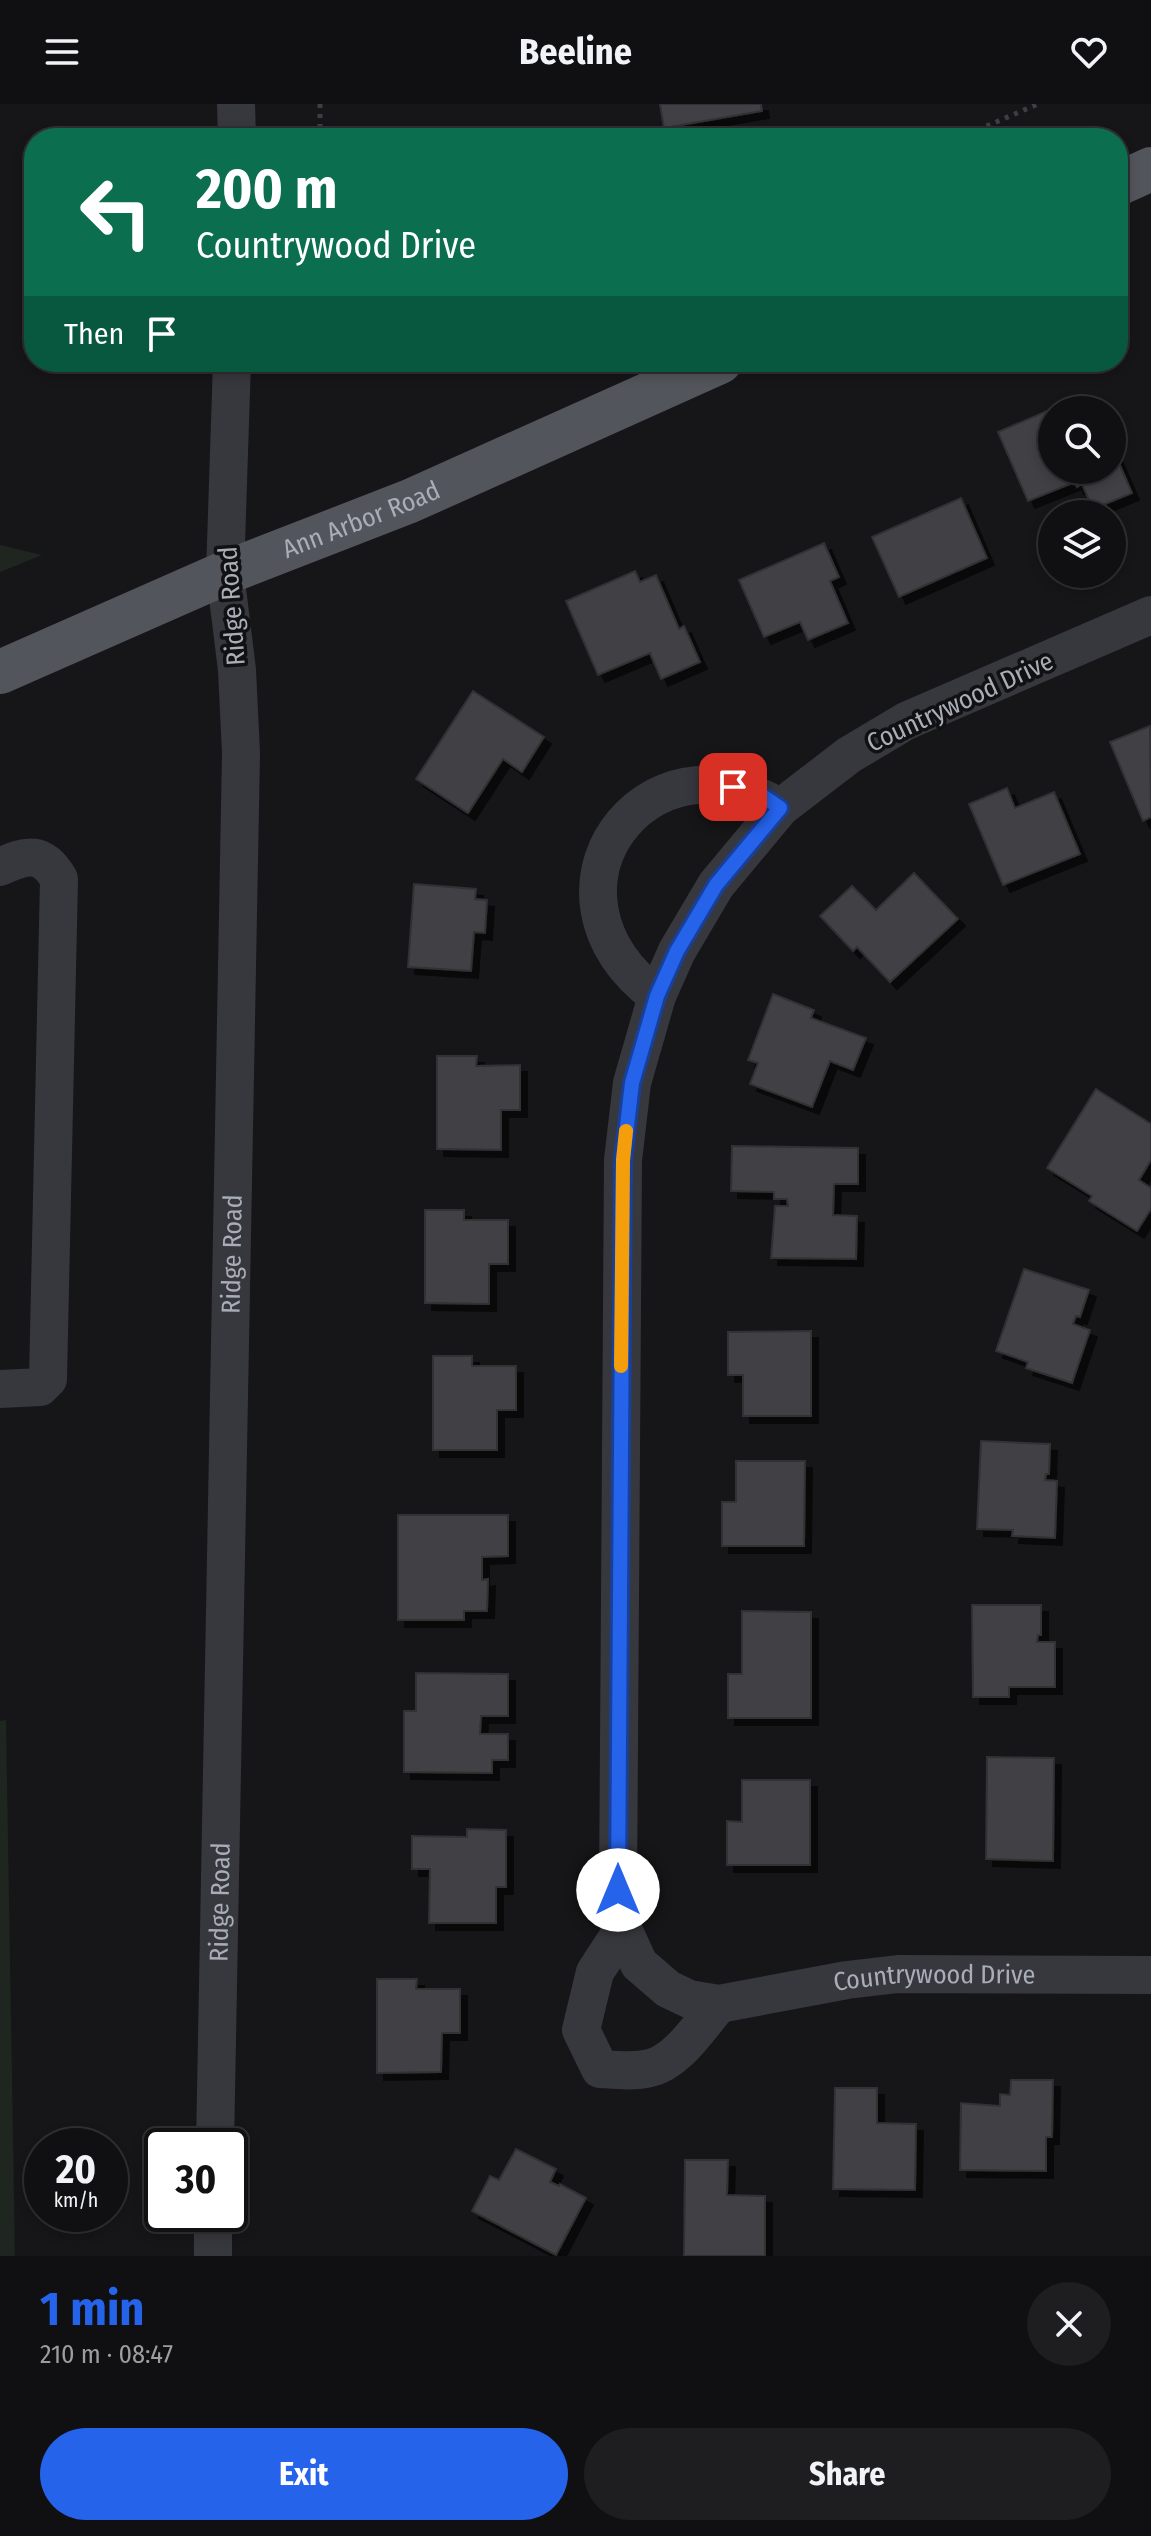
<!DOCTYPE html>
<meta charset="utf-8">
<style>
body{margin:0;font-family:"Fira Sans Condensed",sans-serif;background:#1e1e20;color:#f1f3f6;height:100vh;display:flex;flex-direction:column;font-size:30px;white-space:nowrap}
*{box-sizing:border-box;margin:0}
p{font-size:26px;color:#9c9d9f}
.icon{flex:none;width:44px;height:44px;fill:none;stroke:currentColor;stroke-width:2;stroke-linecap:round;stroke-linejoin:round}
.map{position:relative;height:2152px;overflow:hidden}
.details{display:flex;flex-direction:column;background:#101012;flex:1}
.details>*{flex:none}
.banner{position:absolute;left:24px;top:24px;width:1104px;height:244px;border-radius:32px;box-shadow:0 4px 12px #0003,0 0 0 2px #303032;background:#0b6e4f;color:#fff;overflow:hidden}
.buttons{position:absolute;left:1038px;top:292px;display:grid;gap:16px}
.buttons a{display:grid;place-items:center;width:88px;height:88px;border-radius:50%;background:#101012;box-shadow:0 4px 12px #0003,0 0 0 2px #303032;font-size:40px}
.speed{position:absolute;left:24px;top:2024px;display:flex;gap:16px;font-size:40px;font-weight:700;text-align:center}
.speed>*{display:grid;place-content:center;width:104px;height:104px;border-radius:50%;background:#101012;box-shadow:0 4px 12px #0003,0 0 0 2px #303032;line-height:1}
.speed small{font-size:20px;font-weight:400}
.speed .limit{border:4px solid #111;border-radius:12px;background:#fff;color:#111}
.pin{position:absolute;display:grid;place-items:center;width:68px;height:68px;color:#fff;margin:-34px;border-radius:16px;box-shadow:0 4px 12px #0006}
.me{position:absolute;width:88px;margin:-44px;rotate:0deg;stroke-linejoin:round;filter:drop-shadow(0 0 6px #0008)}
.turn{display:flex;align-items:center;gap:28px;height:168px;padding:0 40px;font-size:36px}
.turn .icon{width:104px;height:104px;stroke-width:2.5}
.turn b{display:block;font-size:56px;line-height:68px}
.then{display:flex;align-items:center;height:76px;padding:0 40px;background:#0003;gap:16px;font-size:30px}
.round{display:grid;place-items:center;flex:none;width:84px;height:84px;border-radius:42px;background:#1e1e20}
.headline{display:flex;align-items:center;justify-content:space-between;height:136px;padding:0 40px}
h1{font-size:48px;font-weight:700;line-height:60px;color:#2563eb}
.primary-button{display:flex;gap:16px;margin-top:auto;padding:16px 40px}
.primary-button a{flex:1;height:92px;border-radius:48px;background:#2563eb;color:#fff;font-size:32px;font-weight:700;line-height:92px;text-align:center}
.primary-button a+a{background:#1e1e20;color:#f1f3f6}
header{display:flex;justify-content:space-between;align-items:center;height:104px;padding:0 40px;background:#101012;font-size:36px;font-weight:700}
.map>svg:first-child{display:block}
.green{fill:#1e261f}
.building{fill:#404145;stroke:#303034;stroke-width:2;filter:url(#shadow)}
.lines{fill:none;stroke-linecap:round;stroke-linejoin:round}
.path{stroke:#3d3f44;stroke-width:5;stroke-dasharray:4 6;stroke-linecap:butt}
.minor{stroke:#37383d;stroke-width:38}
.major{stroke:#53555c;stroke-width:44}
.route-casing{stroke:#184099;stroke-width:20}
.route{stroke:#2563eb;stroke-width:14}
.slow{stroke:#f59e0b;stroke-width:14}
.labels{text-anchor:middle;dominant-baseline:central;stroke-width:7;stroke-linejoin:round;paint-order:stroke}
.street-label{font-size:26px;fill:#a8adb8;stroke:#111113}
</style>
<header><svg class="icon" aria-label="menu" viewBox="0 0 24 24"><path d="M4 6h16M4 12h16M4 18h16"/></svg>Beeline<svg class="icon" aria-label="heart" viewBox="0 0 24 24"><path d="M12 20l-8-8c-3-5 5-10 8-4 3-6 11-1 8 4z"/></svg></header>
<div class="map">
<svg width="1151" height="2152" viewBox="0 0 1151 2152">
<defs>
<filter id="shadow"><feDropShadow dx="7" dy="7" stdDeviation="0" flood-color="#0009"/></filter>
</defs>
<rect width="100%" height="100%" fill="#161618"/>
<!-- green -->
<g class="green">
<path d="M0,441L42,451L0,468Z"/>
<path d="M6,1616L15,2152H0V1617Z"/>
</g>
<!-- building -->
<g class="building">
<path d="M660,0H761L762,7L664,24Z"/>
<path d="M1068,298L1071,306H1052V366H1112V343L1132,389L1093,405L1082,380L1077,383L1075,378L1028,397L998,328Z"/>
<path d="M961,394L987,454L899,493L872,433Z"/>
<path d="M824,439L839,473L830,477L848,519L808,536L800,518L764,533L739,476Z"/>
<path d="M635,467L640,478L656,471L679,525L684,522L700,558L661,575L650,549L598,571L566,497Z"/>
<path d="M473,587L544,633L522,668L503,655L468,709L416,675Z"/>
<path d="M1150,622L1151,713L1143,717L1110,638Z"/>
<path d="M1007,684L1015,704L1054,688L1080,750L1003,781L969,700Z"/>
<path d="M914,769L958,815L890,878L857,843L853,847L820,812L852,782L876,806Z"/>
<path d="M414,780L476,785L475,795L487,796L485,829L474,828L471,867L408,863Z"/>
<path d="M773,890L814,906L811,914L866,934L853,966L830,957L812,1003L750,980L758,959L748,956Z"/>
<path d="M437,952H477L476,962L520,961V1006H501V1046L437,1045Z"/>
<path d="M1096,985L1151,1020V1056L1139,1076L1151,1084V1105L1137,1127L1089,1097L1092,1092L1047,1064Z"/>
<path d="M732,1042L858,1044V1080H834L833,1111L857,1112L856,1155L771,1154L775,1102H788L787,1095H774V1088L731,1087Z"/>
<path d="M425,1106H464V1116H508V1160H489V1200L425,1199Z"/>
<path d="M1024,1165L1089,1186L1080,1213L1076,1212L1073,1220L1090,1226L1072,1279L1026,1264L1028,1258L996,1247Z"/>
<path d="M811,1227V1312H743V1271H728V1228Z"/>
<path d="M433,1252H472V1262H516V1306H497V1346H433Z"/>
<path d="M981,1337L1050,1340L1049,1370H1046L1045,1376L1057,1377L1055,1434L1012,1432L1013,1426L977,1425Z"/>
<path d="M736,1357H805L804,1442H722V1398H736Z"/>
<path d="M398,1411H508V1452L482,1453V1476L488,1475L487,1507H464V1516H398Z"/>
<path d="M972,1501H1041V1531H1038L1037,1538H1055V1583H1009V1593H973Z"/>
<path d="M742,1507L811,1508V1614H728V1570H742Z"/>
<path d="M416,1569L508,1570V1612H481L480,1630H508V1656H492V1669L404,1668V1607H416Z"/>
<path d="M987,1653L1054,1654L1053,1757L986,1755Z"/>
<path d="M742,1676H810V1761H727V1717L742,1718Z"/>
<path d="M467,1725L506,1726V1783H496V1819H429L430,1765H412V1732L467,1733Z"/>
<path d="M377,1875H417L416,1885H460V1929H442L441,1968L377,1969Z"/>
<path d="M1011,1976H1053L1052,2033H1046V2067L960,2066L961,1999L1000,2002V1990L1010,1991Z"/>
<path d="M835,1984H877V2019L916,2020L915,2086L833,2085Z"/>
<path d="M516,2045L556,2065L550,2078L559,2082L560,2080L586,2094L556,2151L472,2107L490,2072L499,2076Z"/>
<path d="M685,2056H728L727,2091L765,2092V2152H684Z"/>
</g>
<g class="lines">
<!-- path -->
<g class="path">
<path d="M320,34V0"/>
<path d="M959,34L1038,0"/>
</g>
<!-- minor -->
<g class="minor">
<path d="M236,0L237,34"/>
<path id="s1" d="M1151,511L906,617L849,651L780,704L716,781L677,847L657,892L632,979L623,1056L618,1786L623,1825L639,1860L668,1885L689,1895L719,1900L847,1876L898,1870L1151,1871"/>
<path d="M0,763C27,750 43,747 59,775L48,1275L40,1283L0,1285"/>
<path d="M657,892C520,789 647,618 780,704"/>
<path d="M623,1825L595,1868L581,1926L600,1965C616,1966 634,1968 650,1964C678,1958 701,1920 719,1900"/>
<path id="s2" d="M215,2042L241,649L237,566L225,469L232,258"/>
<path d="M213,2152V2110"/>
</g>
<!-- major -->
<g class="major">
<path d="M1118,80L1151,65"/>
<path id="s3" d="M0,568L225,469L410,397L720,258"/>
</g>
</g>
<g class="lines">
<defs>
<path id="route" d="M618,1786L623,1056L632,979L657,892L677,847L716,781L780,704L757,688L733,683"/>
</defs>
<!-- route casing -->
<use href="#route" class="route-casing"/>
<!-- route -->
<use href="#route" class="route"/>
<!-- slow -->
<path class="slow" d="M621,1262L623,1056L626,1027"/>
</g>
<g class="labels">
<!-- street labels -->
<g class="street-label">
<text stroke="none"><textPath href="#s3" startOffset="392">Ann Arbor Road</textPath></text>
<text transform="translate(232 502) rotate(-94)">Ridge Road</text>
<text transform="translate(960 598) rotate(-25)">Countrywood Drive</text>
<text stroke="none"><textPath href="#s2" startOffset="892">Ridge Road</textPath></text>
<text stroke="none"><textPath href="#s2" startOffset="244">Ridge Road</textPath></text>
<text stroke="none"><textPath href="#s1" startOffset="1932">Countrywood Drive</textPath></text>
</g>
</g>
</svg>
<div class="buttons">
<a><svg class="icon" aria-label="search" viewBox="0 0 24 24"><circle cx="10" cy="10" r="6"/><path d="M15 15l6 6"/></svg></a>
<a><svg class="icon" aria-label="layers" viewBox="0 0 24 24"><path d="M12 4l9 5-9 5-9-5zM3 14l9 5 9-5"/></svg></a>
</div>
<div class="speed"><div>20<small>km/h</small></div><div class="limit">30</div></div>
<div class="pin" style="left:733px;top:683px;background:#d93025"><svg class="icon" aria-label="arrive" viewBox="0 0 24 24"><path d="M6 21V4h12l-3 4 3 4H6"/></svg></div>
<svg class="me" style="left:618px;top:1786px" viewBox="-20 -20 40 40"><circle r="19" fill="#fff"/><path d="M0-13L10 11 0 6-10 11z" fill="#2563eb"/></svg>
<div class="banner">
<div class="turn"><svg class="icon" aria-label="left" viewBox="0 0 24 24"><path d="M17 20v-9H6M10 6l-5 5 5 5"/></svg><div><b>200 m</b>Countrywood Drive</div></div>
<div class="then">Then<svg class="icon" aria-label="arrive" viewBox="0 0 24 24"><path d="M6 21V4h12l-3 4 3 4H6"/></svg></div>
</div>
</div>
<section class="details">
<div class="headline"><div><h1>1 min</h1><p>210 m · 08:47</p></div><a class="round"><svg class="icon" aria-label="close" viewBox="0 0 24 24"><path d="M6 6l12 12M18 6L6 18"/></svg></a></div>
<div class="primary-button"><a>Exit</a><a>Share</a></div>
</section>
